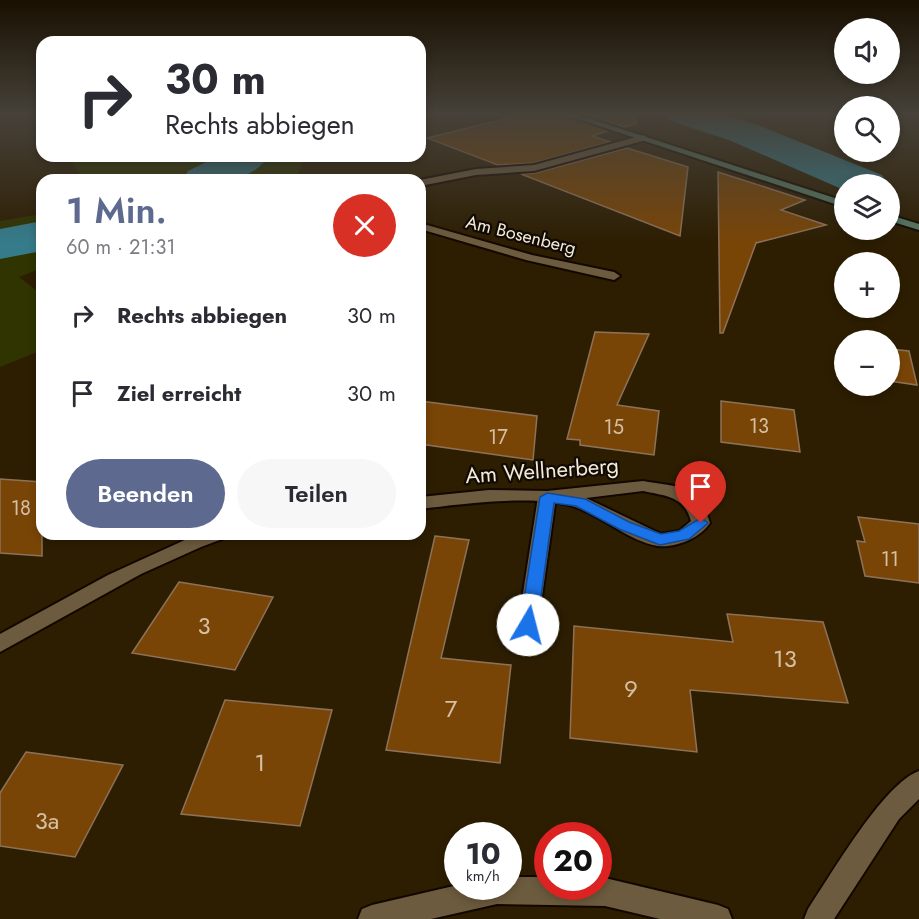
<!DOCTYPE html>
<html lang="de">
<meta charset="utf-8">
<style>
body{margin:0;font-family:Jost,sans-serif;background:#f7f7f7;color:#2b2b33;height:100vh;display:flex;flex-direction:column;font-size:22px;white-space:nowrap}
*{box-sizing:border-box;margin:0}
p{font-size:20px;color:#7c7c81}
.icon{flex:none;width:33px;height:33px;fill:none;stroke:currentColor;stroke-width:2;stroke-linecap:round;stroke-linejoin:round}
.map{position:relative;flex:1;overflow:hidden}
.side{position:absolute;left:36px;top:174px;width:390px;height:366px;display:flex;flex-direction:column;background:#fff;border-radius:18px;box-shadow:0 3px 9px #0003}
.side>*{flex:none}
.banner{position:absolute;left:36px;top:36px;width:390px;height:126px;border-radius:18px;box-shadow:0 3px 9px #0003;background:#fff;color:#2b2b33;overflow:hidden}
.tools{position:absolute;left:834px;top:18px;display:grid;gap:12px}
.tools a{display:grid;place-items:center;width:66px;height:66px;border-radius:50%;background:#fff;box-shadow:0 3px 9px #0003;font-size:30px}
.speed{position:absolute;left:444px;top:822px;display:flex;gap:12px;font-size:30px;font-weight:700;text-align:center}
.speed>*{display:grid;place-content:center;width:78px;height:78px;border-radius:50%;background:#fff;box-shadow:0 3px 9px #0003;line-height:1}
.speed small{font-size:15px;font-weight:400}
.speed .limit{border:9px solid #d22;background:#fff;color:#111}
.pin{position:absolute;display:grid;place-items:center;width:51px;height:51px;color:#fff;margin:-62px -26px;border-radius:50% 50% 50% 0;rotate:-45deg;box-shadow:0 0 6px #0007}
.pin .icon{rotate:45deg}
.me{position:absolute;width:66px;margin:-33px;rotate:8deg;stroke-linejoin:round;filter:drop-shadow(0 0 4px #0008)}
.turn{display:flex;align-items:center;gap:21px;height:126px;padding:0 30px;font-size:27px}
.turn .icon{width:78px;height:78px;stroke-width:2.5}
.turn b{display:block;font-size:42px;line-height:51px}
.round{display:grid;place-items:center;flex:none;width:63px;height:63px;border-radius:32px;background:#f7f7f7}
.head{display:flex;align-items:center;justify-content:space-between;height:102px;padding:0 30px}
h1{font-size:36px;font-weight:600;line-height:45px;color:#5d698e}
.cta{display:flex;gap:12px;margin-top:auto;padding:12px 30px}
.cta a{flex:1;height:69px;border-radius:36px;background:#5d698e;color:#fff;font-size:24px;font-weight:600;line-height:69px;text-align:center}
.cta a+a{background:#f7f7f7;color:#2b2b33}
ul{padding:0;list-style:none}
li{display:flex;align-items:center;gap:18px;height:78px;padding:0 30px}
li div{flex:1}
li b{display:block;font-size:22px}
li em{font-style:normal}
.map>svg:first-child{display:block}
.green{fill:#2f3400}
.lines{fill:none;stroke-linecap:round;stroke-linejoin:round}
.river{fill:#357b8a;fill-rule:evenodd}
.building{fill:#794507;stroke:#8d725a;stroke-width:1.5}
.service-casing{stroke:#130800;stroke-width:4}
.minor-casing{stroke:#130800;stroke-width:4}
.secondary-casing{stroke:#130800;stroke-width:4}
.service{fill:#6c5b3e;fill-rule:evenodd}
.minor{fill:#6c5b3e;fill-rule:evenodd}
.secondary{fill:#567962;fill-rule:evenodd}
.route{fill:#1a73e8;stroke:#114b97;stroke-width:1.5}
.labels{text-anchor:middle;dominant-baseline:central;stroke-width:4.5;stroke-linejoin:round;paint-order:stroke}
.far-street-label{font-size:18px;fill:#f2e9d8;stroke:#100a02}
.number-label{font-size:20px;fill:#d4c0a4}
.street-label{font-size:22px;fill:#f2e9d8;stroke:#100a02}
.near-number-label{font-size:24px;fill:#d4c0a4}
</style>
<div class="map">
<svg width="919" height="919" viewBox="0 0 919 919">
<rect width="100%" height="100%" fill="#2d1e02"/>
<!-- green -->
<g class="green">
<path d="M96,156H304L298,174L281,180H85L72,163Z"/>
<path d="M42,214V268L19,277L42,295V350L0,367V221Z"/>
</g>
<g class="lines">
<!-- river -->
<g class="river">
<path d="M665,114H721L755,124L882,175L888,184H844V190L729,140L671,121Z"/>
<path d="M218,156H269C248,186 213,180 182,180L188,171Z"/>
<path d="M42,221V251L0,259V229Z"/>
</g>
</g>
<!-- building -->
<g class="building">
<path d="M525,114H561L608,131L592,136L610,142L534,163L498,165L427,138Z"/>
<path d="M582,114H635L636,124L623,127Z"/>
<path d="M627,148L688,167L680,236L521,174L535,173Z"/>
<path d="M718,172L805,200L781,210L826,225L756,243L723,333H720Z"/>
<path d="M595,332L649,334L617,405L659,411L654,455L580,445V440L567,439Z"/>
<path d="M890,349L909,351L917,385L890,381Z"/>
<path d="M420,401L537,416L533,460L420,444Z"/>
<path d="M721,401L794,410L800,452L721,442Z"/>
<path d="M0,479L42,482V556L0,553Z"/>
<path d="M858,517L919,524V583L865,576L857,541L865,542Z"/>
<path d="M435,536L469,540L441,658L511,665L500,763L386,750Z"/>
<path d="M179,582L273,597L235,670L132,653Z"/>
<path d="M727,614L823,622L848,703L690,690L697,752L570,738L574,626L733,642Z"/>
<path d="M225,700L332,710L300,826L181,814Z"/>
<path d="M26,752L123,765L75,857L0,846V793Z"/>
</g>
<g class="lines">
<defs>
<g id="service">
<path d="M426,114H439L420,120V116Z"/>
<path d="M547,491L553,493L556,497L538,625L535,630L528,633L521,630L518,625L538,497L541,493Z"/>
</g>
<g id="minor">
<path d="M643,135L646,136V140L534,171L476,175L420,186V180L476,169L534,165Z"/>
<path d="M420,223L532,255L614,272L620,276L614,280L526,260L420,229Z"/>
<path d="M643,481C678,487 698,484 710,523C700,538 676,548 658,546C628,541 603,516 575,507C534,494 463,504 420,509V497L489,490L547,491ZM643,491C666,496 684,496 691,521L679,531L661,534L586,498Z"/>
<path d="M198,534H228L225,538L201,547L141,574L0,652V634L108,575Z"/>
<path d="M919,771V799L899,819L834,919H804L808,909C831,875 883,784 919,771Z"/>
<path d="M508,877H548V886H598V878H605L718,905L728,909L732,919H660L605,906L497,904L431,919H358L362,909L372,905L458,885L508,886Z"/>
</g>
<g id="secondary">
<path d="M563,114H575L844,201V207Z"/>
<path d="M890,215L919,224V230L890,221Z"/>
</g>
</defs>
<!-- service casing -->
<use href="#service" class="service-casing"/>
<!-- minor casing -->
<use href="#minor" class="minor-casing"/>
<!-- secondary casing -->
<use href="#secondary" class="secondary-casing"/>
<!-- service -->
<use href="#service" class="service"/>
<!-- minor -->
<use href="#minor" class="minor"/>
<!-- secondary -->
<use href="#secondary" class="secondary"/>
</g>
<!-- sky -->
<linearGradient id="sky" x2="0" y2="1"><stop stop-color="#191001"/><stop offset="0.47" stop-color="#464139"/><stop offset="1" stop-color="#464139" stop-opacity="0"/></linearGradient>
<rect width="919" height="243" fill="url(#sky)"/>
<!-- route -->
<path class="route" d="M547,493L585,499L629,522L661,534L679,531L701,518L708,523L689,539L660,545L619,529L576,506L554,503L537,625L534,630L528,631L522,630L520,625L540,497Z"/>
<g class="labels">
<!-- far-street labels -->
<g class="far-street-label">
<text transform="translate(521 235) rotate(14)">Am Bosenberg</text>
</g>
<!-- number labels -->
<g class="number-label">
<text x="759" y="426">13</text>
<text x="614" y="427">15</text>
<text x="498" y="437">17</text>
<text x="21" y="508">18</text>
<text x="890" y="559">11</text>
</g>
<!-- street labels -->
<g class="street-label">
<text transform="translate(542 470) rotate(-4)">Am Wellnerberg</text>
</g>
<!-- near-number labels -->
<g class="near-number-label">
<text x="204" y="625">3</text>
<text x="785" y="658">13</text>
<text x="631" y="688">9</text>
<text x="451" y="708">7</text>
<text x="260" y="762">1</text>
<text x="47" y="820">3a</text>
</g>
</g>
</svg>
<div class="tools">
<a><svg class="icon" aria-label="sound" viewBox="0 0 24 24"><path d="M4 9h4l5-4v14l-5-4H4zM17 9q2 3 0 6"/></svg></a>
<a><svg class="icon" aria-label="search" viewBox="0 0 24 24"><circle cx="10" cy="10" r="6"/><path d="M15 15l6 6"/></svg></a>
<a><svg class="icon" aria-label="layers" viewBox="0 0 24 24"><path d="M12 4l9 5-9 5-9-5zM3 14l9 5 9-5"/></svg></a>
<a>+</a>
<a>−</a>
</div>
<div class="speed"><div>10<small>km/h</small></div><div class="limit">20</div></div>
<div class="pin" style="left:701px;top:523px;background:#d93025"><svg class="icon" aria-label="arrive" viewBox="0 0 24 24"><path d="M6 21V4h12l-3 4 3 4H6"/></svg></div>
<svg class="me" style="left:528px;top:625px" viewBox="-20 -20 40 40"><circle r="19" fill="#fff"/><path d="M0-13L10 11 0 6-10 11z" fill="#1a73e8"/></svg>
<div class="banner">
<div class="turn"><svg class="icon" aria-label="right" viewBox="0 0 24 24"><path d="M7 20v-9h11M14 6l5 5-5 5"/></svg><div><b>30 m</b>Rechts abbiegen</div></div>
</div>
<section class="side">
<div class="head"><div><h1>1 Min.</h1><p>60 m · 21:31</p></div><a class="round" style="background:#d93025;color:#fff"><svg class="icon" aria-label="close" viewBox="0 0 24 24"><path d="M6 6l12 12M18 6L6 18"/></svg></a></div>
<ul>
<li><svg class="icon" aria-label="right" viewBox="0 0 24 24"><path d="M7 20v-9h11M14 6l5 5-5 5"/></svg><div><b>Rechts abbiegen</b></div><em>30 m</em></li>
<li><svg class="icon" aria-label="arrive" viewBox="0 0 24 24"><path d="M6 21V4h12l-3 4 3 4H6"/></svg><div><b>Ziel erreicht</b></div><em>30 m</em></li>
</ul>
<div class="cta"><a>Beenden</a><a>Teilen</a></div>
</section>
</div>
